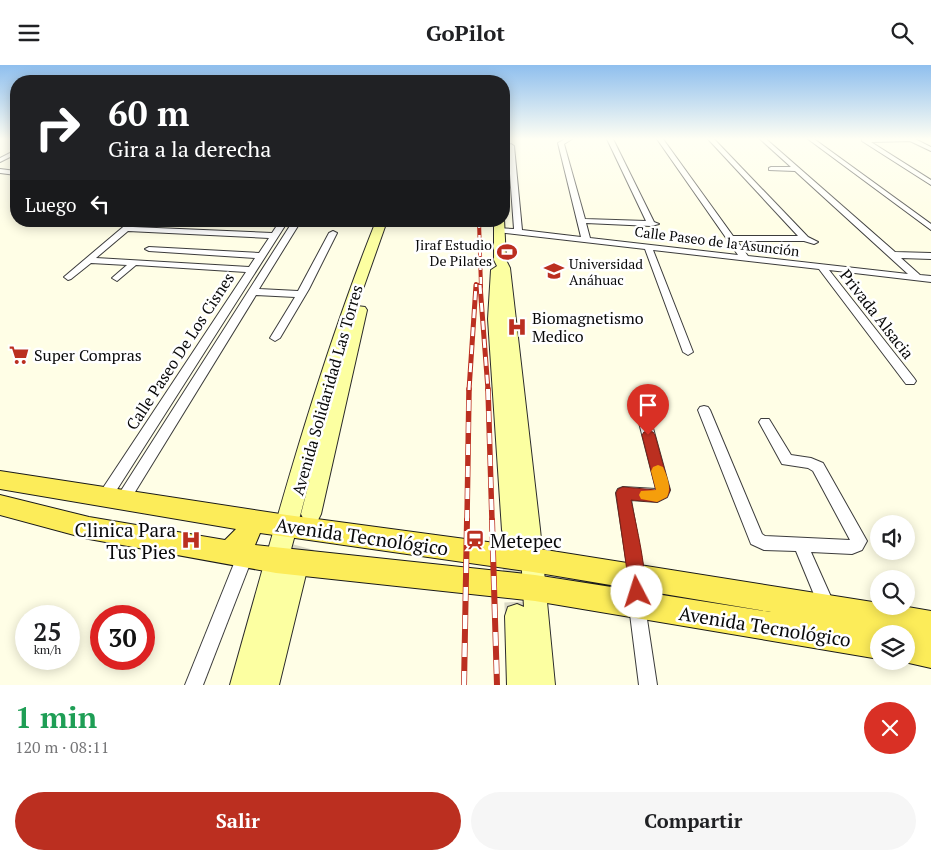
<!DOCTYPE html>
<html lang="es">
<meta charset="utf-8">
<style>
body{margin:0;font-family:"PT Serif",serif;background:#f6f6f6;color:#202124;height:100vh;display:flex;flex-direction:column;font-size:19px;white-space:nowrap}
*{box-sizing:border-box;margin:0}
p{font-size:16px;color:#757577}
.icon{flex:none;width:28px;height:28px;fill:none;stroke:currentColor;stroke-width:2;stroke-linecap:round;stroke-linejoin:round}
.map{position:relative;height:620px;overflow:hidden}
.drawer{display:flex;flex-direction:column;background:#fff;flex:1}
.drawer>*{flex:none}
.hud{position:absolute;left:10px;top:10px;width:500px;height:152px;border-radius:20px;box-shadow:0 2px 12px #0003;background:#202124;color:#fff;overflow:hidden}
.fabs{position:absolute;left:870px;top:450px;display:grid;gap:10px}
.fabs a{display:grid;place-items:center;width:45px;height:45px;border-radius:50%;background:#fff;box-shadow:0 2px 12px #0003;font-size:25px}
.speed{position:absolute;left:15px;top:540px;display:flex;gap:10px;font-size:25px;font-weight:700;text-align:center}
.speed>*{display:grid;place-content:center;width:65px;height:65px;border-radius:50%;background:#fff;box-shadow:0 2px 12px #0003;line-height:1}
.speed small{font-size:12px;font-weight:400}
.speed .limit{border:8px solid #d22;background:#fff;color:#111}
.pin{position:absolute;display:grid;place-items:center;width:42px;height:42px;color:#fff;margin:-51px -21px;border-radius:50% 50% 50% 0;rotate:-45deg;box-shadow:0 0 5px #0007}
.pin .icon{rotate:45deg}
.me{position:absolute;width:55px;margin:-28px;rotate:355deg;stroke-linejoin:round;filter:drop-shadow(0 0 4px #0008)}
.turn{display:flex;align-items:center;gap:18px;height:105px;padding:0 15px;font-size:22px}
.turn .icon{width:65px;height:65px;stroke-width:2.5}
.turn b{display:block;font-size:35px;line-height:42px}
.then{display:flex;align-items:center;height:48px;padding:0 15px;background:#0003;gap:10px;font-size:19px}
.round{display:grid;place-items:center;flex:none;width:52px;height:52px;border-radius:26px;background:#f6f6f6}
.head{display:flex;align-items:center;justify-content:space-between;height:85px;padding:0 15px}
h1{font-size:30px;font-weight:600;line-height:38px;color:#1e9e55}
.cta{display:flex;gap:10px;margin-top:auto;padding:10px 15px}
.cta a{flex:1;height:58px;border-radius:30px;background:#bb2f20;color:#fff;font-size:20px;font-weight:600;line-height:58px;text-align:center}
.cta a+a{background:#f6f6f6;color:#202124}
header{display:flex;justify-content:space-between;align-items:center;height:65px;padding:0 15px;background:#fff;font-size:22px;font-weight:600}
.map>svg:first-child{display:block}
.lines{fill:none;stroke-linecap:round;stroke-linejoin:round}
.secondary-tunnel-far1{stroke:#dad9c5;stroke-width:19;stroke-dasharray:19 9;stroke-linecap:butt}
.secondary-tunnel{stroke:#dad9c5;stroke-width:24;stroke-dasharray:24 12;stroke-linecap:butt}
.street-casing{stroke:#3c3c3c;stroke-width:2}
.secondary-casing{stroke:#2b2b2b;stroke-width:2}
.primary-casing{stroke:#1a1a1a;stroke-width:2}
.street{fill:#fff;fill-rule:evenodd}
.secondary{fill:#fcffa1;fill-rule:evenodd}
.primary{fill:#fcec59;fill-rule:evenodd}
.rail-far3-casing{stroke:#bb2f20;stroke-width:4}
.rail-far2-casing{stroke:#bb2f20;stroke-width:5}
.rail-far1-casing{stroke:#bb2f20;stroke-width:5.5}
.rail-casing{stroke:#bb2f20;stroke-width:6}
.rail-far3{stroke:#fff;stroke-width:2.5;stroke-dasharray:7;stroke-linecap:butt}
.rail-far2{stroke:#fff;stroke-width:3;stroke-dasharray:9;stroke-linecap:butt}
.rail-far1{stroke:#fff;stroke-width:4;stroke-dasharray:11;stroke-linecap:butt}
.rail{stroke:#fff;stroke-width:4.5;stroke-dasharray:14;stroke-linecap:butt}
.route{fill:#bb2f20;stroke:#7a1f15}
.slow{fill:#f59e0b}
.labels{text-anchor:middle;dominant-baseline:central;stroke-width:5;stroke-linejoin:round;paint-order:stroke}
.far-street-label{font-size:14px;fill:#090909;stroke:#fff}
.far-poi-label{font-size:14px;fill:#090909;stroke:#fff;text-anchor:end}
.street-label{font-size:16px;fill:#090909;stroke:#fff}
.poi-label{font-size:16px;fill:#090909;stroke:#fff;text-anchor:start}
.near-poi-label{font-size:19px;fill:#090909;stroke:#fff;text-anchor:end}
.near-street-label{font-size:19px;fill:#090909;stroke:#fff}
</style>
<header><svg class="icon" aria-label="menu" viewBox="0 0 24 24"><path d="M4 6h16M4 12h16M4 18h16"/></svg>GoPilot<svg class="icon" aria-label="search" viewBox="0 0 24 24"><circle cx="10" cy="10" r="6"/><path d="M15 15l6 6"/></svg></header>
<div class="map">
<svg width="931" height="620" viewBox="0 0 931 620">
<rect width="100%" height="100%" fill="#fffee6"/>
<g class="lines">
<!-- secondary-tunnel-far1 -->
<path class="secondary-tunnel-far1" d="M309,456L310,454"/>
<!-- secondary-tunnel -->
<g class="secondary-tunnel">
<path d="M513,465L517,551"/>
<path d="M296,505L310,455"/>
</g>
<defs>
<g id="street">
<path d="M565,74H572L564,79L585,154L646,156L607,74H613L654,157L659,159L651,161L586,158L590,173L738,190L657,74H663L733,171H798L708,74H714L808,172L818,177L814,179L804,176H737L748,191L908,209L795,106L769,105V103L771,102H791L760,74H766L895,187L931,188V194L901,193L920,210L931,211V217L829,205L914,313L916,316L914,319H906L819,204L653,185L693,287L688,290L683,287L645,184L497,167V163L514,164L508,81L511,79L514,81L522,165L581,172L558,78Z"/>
<path d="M808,74H814L931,159V165Z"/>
<path d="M862,74H915L931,82V86L910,76L871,77L931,115V120L862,76Z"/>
<path d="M16,85V89L0,97V93Z"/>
<path d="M0,104L16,106V110L0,108Z"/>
<path d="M280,156H288L109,437L104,439L99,437L97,433L99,429L246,207L136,200L117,216L112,213L127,200L91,198L71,214L68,215L64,212L129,157H135L136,159L133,162L272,168ZM128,166L269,173L259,188L149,182L145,184L149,186L255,193L249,202L96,193Z"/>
<path d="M293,156H301L259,224L298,226L329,168L333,166L337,168L309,224L280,273L275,276L270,273L295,232L256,230L127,440L122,442L117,440L115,436L117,432Z"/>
<path d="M639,330L643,331L645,334L670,425L667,432L657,437L631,435L645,513V541L657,620H639L629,541V513L616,428L618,424L623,422L656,424L633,334L635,331Z"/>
<path d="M704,341L708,342L710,345L762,469L765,471L850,475L813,406L808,403L782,399L759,357L761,354H769L791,390L811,393L823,398L867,476L862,485L852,489L811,487L836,543L834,549L828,551L822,549L796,486L764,485L751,479L698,345L700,342Z"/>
<path d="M245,484L250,486L253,491L203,620H185L237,491L240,486Z"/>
</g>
<g id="secondary">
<path d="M504,154L506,195L510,203L540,464L555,620H507L505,551L508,542L517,539L524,542L520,472L513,475L505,472L502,465L488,254L491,205L497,201L494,195V156H504Z"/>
<path d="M376,156H387L357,241L365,242L367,245L321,449L318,455L311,458L304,455L301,449L311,410L286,503L288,497L296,494L304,497L307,505L279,620H230C274,464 316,306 376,156Z"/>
</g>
<path id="primary" d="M0,406L287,450L533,483L879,538V541H902L931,546V603L900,596H906V569L883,566L889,569H879V594L535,536L276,508L89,474L0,450V430L89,452L225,475L236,464L0,424ZM260,468L533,507L771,547L535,510L255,480Z"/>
</defs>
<!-- street casing -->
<use href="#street" class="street-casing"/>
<!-- secondary casing -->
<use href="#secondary" class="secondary-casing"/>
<!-- primary casing -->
<use href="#primary" class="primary-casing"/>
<!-- street -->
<use href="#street" class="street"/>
<!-- secondary -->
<use href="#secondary" class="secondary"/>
<!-- primary -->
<use href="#primary" class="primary"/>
<defs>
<g id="rail-far3">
<path d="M479,156L481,222"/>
<path d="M476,222V219"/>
</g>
<g id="rail-far2">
<path d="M480,220L488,325"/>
<path d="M469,325L476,220"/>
</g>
<g id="rail-far1">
<path d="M488,324L492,456"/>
<path d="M467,456L469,324"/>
</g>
<g id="rail">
<path d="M492,455L497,620"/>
<path d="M464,620L467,455"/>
</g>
</defs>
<!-- rail-far3 casing -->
<use href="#rail-far3" class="rail-far3-casing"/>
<!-- rail-far2 casing -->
<use href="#rail-far2" class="rail-far2-casing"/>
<!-- rail-far1 casing -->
<use href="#rail-far1" class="rail-far1-casing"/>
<!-- rail casing -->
<use href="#rail" class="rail-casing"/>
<!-- rail-far3 -->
<use href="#rail-far3" class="rail-far3"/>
<!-- rail-far2 -->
<use href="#rail-far2" class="rail-far2"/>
<!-- rail-far1 -->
<use href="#rail-far1" class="rail-far1"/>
<!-- rail -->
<use href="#rail" class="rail"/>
</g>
<!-- sky -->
<linearGradient id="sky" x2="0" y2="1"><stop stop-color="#8fbfee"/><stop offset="0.46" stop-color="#fffff4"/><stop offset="1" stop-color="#fffff4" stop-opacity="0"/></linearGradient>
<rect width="931" height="161" fill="url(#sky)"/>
<!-- route -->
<path class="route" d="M648,366L653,367L655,370L670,425L667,432L657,437L631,435C635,456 650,515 643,532L637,535L631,532L629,527L628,513L616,428L618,424L623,422L656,425L642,370L644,367Z"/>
<!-- slow -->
<path class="slow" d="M658,400L663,402C667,411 672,423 667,432L657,437L641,434L639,430L641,426L656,425L651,406L653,402Z"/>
<!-- icons -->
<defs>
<symbol id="stadium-bare" viewBox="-9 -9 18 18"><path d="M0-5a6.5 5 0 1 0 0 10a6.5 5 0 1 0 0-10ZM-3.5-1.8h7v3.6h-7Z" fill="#bb2f20" stroke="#fff" stroke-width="2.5" paint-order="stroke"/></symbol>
<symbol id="university-bare" viewBox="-9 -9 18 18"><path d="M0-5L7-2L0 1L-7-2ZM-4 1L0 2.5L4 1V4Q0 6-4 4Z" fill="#bb2f20" stroke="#fff" stroke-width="2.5" paint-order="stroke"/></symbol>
<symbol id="hospital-bare" viewBox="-9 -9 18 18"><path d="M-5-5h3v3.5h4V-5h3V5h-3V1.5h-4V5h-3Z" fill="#bb2f20" stroke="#fff" stroke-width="2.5" paint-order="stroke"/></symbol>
<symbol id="supermarket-bare" viewBox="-9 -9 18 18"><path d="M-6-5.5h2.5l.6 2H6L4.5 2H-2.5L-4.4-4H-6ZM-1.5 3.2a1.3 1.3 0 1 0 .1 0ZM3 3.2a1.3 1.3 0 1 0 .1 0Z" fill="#bb2f20" stroke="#fff" stroke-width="2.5" paint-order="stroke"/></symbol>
<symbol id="station-bare" viewBox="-9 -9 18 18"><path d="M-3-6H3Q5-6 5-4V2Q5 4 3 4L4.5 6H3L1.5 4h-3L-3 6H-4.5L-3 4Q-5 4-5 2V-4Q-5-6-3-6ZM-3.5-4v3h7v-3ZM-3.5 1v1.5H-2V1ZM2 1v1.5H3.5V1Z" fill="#bb2f20" stroke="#fff" stroke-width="2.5" paint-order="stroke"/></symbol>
</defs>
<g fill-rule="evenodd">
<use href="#stadium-bare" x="493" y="173" width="28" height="28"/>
<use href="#university-bare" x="540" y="192" width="28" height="28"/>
<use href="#hospital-bare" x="503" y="248" width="28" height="28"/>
<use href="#supermarket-bare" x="5" y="276" width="28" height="28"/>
<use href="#hospital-bare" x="177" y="461" width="28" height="28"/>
<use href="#station-bare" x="461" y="461" width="28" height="28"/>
</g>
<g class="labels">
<!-- far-street labels -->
<g class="far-street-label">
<text transform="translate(717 176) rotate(7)">Calle Paseo de la Asunción</text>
</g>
<!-- far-poi labels -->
<g class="far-poi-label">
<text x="492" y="179">Jiraf Estudio<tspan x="492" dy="16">De Pilates</tspan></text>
<text x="569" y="198" text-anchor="start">Universidad<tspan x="569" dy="16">Anáhuac</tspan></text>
</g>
<!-- street labels -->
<g class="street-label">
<text transform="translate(877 249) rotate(52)">Privada Alsacia</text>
<text transform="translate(180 286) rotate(-57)">Calle Paseo De Los Cisnes</text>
<text transform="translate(327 325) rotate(-74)">Avenida Solidaridad Las Torres</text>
</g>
<!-- poi labels -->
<g class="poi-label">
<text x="532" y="253">Biomagnetismo<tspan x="532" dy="18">Medico</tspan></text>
<text x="34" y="290">Super Compras</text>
</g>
<!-- near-poi labels -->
<g class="near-poi-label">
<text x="176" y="464">Clinica Para<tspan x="176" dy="22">Tus Pies</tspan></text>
<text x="490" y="475" text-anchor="start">Metepec</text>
</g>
<!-- near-street labels -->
<g class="near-street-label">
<text transform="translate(362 471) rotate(8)">Avenida Tecnológico</text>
<text transform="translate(765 561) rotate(9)">Avenida Tecnológico</text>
</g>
</g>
</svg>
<div class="fabs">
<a><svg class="icon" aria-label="sound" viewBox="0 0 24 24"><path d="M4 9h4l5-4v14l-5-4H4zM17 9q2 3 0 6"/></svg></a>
<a><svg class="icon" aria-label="search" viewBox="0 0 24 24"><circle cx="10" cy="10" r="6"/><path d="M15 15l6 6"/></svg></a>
<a><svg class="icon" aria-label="layers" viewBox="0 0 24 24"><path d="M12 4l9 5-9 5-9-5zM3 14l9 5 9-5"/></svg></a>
</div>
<div class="speed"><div>25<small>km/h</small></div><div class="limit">30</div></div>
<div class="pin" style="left:648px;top:370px;background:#d93025"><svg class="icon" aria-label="arrive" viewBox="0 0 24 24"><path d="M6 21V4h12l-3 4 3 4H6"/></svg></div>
<svg class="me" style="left:637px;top:527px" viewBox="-20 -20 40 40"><circle r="19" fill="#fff"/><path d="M0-13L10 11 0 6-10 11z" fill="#bb2f20"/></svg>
<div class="hud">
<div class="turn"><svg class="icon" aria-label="right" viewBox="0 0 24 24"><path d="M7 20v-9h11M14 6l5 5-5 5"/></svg><div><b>60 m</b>Gira a la derecha</div></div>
<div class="then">Luego<svg class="icon" aria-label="left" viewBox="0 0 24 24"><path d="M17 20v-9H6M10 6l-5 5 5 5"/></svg></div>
</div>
</div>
<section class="drawer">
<div class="head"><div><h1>1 min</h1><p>120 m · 08:11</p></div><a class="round" style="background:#d93025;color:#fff"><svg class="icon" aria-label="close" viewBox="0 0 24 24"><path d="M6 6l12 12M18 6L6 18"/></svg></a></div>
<div class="cta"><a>Salir</a><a>Compartir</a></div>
</section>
